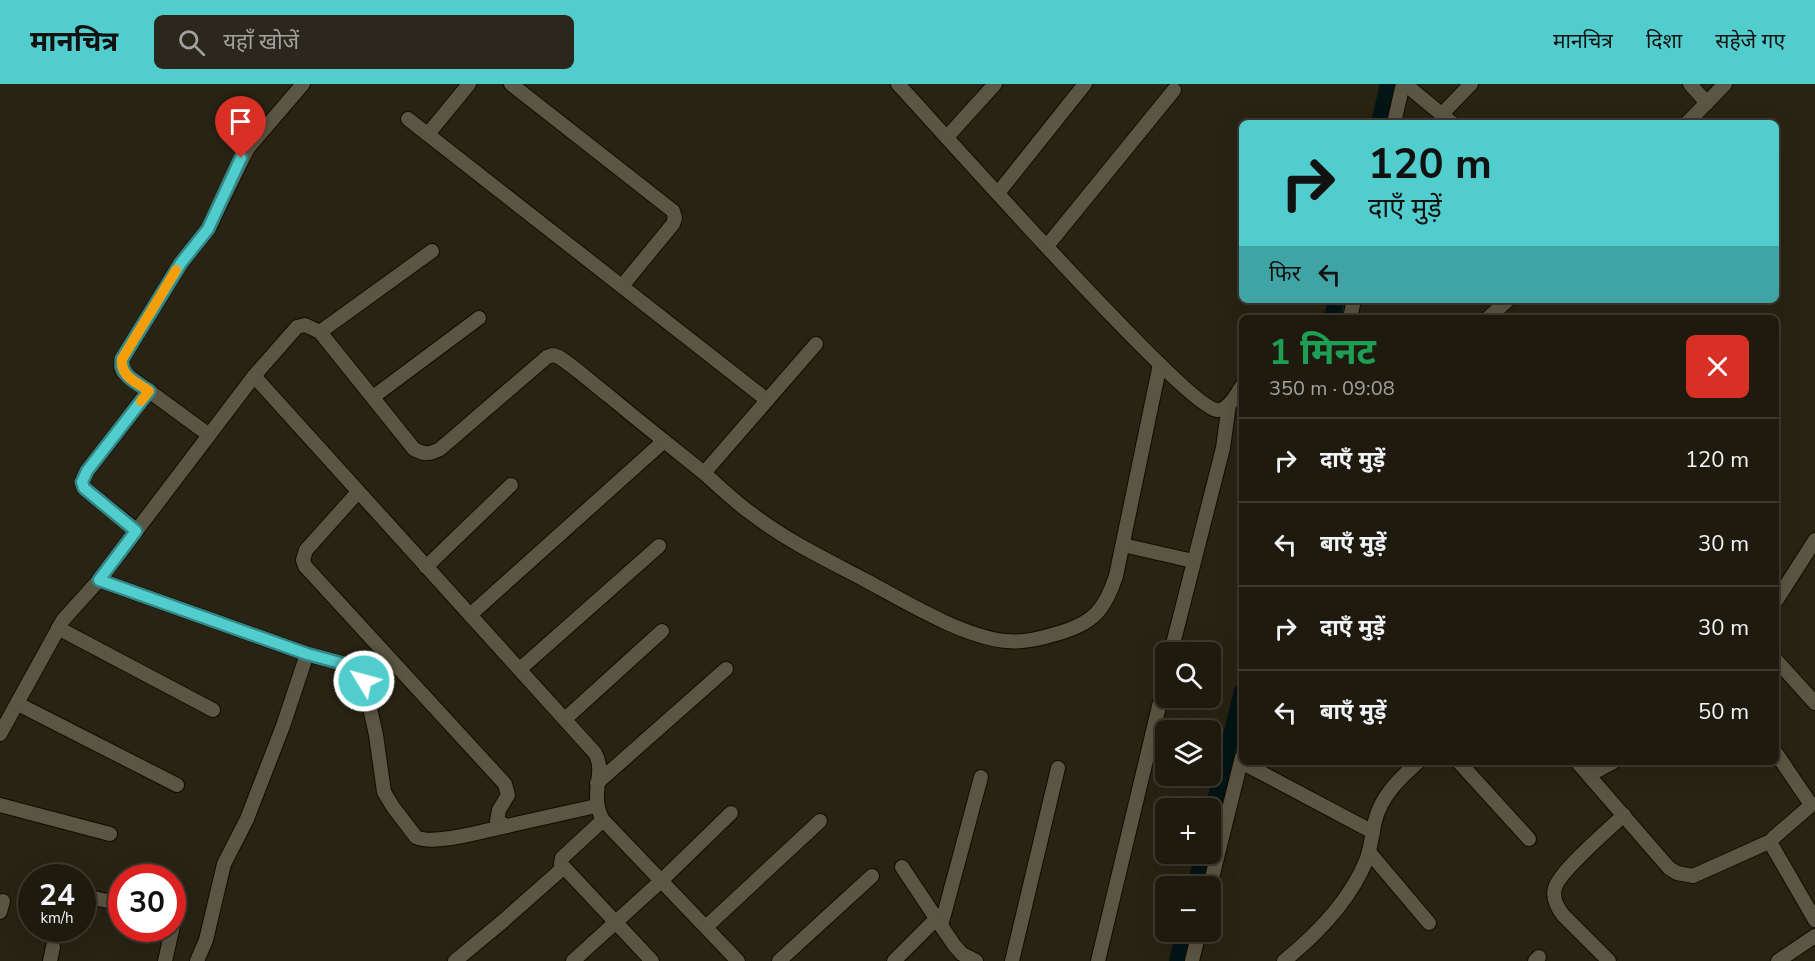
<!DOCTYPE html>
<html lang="hi">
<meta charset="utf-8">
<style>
body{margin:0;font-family:"Nunito Sans","Noto Sans Devanagari",sans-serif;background:#2b271c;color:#f1f3f6;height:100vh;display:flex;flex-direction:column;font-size:22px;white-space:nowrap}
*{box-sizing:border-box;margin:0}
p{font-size:20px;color:#a1a19e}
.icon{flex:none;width:33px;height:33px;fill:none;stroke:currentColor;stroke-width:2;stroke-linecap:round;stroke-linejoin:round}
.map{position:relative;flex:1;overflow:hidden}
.details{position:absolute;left:1239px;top:231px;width:540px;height:450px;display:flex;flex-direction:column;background:#1e1a0e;border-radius:9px;box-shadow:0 6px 24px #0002,0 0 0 2px #3c382e}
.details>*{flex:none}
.top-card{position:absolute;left:1239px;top:36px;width:540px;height:183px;border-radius:9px;box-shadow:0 6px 24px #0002,0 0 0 2px #3c382e;background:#52cdcd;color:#111;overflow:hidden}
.controls{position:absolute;left:1155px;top:558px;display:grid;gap:12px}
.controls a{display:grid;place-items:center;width:66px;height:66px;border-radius:9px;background:#1e1a0e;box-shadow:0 6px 24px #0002,0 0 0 2px #3c382e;font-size:30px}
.speed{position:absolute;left:18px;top:780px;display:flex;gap:12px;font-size:30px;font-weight:700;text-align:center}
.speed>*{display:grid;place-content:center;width:78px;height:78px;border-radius:50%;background:#1e1a0e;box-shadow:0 6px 24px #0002,0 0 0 2px #3c382e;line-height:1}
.speed small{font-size:15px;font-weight:400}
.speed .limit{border:9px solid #d22;background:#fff;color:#111}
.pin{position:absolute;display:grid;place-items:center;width:51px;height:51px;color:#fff;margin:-62px -26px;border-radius:50% 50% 50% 0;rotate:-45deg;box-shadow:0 0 6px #0007}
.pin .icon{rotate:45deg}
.me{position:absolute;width:66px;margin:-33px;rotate:307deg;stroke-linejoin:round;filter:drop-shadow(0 0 4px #0008)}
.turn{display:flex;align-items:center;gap:21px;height:126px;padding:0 30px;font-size:27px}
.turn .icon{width:78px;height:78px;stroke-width:2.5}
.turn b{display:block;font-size:42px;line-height:51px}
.then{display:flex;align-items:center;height:57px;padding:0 30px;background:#0003;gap:12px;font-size:22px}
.round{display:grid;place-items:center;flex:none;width:63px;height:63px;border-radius:9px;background:#2b271c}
.summary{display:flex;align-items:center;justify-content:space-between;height:102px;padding:0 30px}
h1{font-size:36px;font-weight:700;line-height:45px;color:#1e9e55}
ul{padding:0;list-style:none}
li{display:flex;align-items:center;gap:18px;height:84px;padding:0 30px;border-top:2px solid #3c382e}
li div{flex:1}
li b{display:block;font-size:22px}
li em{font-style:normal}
header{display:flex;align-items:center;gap:36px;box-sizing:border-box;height:84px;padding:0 30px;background:#52cdcd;color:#111}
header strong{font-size:28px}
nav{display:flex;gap:33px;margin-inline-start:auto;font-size:21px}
.search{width:420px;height:54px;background:#2b271c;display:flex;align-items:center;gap:15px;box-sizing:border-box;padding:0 21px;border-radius:9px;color:#a1a19e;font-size:22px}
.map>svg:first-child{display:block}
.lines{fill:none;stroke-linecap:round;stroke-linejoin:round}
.canal{stroke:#041516;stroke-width:16}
.minor-casing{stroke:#110c01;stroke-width:16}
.minor{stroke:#5b5543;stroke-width:14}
.route-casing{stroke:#358585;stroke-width:15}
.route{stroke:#52cdcd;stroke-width:10}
.slow{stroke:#f59e0b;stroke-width:10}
</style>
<header>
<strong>मानचित्र</strong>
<div class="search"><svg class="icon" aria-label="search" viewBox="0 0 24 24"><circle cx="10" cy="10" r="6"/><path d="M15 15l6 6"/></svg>यहाँ खोजें</div>
<nav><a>मानचित्र</a><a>दिशा</a><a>सहेजे गए</a></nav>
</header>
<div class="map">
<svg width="1815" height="877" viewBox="0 0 1815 877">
<rect width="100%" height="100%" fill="#282313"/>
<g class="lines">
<!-- canal -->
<g class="canal">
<path d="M1379,39L1388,0"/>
<path d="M1332,234L1336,216"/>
<path d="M1210,737L1242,607"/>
<path d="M1195,802L1203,770"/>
<path d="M1177,877L1184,848"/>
</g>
<defs>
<g id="minor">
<path d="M511,0L673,127L675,134L673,140L622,202"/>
<path d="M898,0C936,41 1187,324 1217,326C1229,327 1236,310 1242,302"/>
<path d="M1405,0L1452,39"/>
<path d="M1690,0L1707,19"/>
<path d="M1442,30L1471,0"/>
<path d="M408,35L767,316"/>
<path d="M1394,39L1403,0"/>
<path d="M1687,39L1725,0"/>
<path d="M428,50L469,0"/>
<path d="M947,53L995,0"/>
<path d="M998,109L1085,0"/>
<path d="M1047,162L1174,6"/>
<path d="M1350,234L1354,216"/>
<path d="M1488,234L1508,216"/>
<path d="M320,248L432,167"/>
<path d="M254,292L595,669C607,689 588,710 603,736L738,877"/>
<path d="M373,313L479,234"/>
<path d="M209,351L123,288L121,283L122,275L181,179L208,145L248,64L303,0"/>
<path d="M704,389L816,260"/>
<path d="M358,408L306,466L303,476L305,482L505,700L508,711L499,726L497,737L507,742L596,722"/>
<path d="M136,446L84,404L82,398L87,387L149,307"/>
<path d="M1123,461L1193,477"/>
<path d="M426,483L511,401"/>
<path d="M99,496L307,570L348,581L355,586L364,597L376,651L384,708L393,723L416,753C434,762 486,746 507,742"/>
<path d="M1776,517L1815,456"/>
<path d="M470,531L664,357"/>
<path d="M58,544L213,626"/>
<path d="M1171,568L1223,364L1229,320"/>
<path d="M1776,576L1815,619"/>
<path d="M520,585L659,462"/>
<path d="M18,620L177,701"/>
<path d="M565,635L662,547"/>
<path d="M0,650L63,536L99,496L254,292L297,243L305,241L320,248L414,365C425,371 430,370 440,365L547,273L553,271L559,273C576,284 592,299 609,312C640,338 672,363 704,389C720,403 735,418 752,430C787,457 827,476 865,496C904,517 963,553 1006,557C1024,559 1042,554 1059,549C1094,539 1105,525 1116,492L1160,280"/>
<path d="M1776,669L1810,719L1809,723L1773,754L1771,760L1815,836"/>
<path d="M1241,678L1373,748"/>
<path d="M1459,678L1529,755"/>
<path d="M1577,678L1669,784L1677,789L1693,792L1771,757"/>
<path d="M1589,691L1613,678"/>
<path d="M597,699L726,585"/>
<path d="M0,721L110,750"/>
<path d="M603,736L562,774L561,780L652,877"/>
<path d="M1369,768L1429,839"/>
<path d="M902,783L954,861L962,870L976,877"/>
<path d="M1210,802L1242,673"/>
<path d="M84,812L122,820"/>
<path d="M0,828L3,817"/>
<path d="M941,842L981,693"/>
<path d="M706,843L820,737"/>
<path d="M50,877L53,863"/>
<path d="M165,877L173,842L172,836"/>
<path d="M197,877L206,856L224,780L247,735L283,642L307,570"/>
<path d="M455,877L502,838L563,784"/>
<path d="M573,877L661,797L731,729"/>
<path d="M779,877L872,792"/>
<path d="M894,877L936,835"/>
<path d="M1012,877L1058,684"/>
<path d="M1098,877L1166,593"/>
<path d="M1192,877L1199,848"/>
<path d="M1284,877C1316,851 1350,816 1366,777C1371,764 1372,750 1375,737C1381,712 1400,694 1418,678"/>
<path d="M1535,877L1539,873"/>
<path d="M1609,877L1563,831C1557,823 1552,814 1555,804C1559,788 1609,745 1624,731"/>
<path d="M1778,877L1815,852"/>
</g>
</defs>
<!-- minor casing -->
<use href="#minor" class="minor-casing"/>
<!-- minor -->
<use href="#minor" class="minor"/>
</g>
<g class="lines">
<defs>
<path id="route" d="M241,74L208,145L181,179L122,275C120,292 136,298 149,307L87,387L82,398L84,404L136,447L99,496L307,570L348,581L361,591L364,597"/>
</defs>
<!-- route casing -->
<use href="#route" class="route-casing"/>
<!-- route -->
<use href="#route" class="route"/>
<!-- slow -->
<path class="slow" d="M141,317L149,307C136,298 120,292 122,275L176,186"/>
</g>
</svg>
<div class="controls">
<a><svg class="icon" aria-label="search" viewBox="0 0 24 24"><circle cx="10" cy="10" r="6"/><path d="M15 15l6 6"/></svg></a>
<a><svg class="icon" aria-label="layers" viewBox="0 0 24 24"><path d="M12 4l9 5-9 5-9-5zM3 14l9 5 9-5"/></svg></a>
<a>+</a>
<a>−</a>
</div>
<div class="speed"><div>24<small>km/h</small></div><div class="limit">30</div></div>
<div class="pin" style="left:241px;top:74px;background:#d93025"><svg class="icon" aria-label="arrive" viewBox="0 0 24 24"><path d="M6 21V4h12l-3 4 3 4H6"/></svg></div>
<svg class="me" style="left:364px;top:597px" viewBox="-20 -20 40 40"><circle r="17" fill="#52cdcd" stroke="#fff" stroke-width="3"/><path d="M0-11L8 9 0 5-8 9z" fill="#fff"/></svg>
<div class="top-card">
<div class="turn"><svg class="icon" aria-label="right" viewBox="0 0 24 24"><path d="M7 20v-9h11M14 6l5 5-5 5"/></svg><div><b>120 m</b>दाएँ मुड़ें</div></div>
<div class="then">फिर<svg class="icon" aria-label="left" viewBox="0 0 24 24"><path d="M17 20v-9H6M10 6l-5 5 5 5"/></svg></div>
</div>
<section class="details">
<div class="summary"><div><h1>1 मिनट</h1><p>350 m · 09:08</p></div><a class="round" style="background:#d93025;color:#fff"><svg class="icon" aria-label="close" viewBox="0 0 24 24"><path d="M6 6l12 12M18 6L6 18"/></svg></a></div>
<ul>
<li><svg class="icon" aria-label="right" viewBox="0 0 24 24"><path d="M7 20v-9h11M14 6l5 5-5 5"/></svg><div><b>दाएँ मुड़ें</b></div><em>120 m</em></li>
<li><svg class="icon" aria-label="left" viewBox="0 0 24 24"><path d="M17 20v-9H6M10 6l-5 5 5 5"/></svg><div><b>बाएँ मुड़ें</b></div><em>30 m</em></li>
<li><svg class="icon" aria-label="right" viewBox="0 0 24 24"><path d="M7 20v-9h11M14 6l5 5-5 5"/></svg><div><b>दाएँ मुड़ें</b></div><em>30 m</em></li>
<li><svg class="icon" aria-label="left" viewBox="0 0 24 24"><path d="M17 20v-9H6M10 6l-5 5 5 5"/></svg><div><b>बाएँ मुड़ें</b></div><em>50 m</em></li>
</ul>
</section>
</div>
